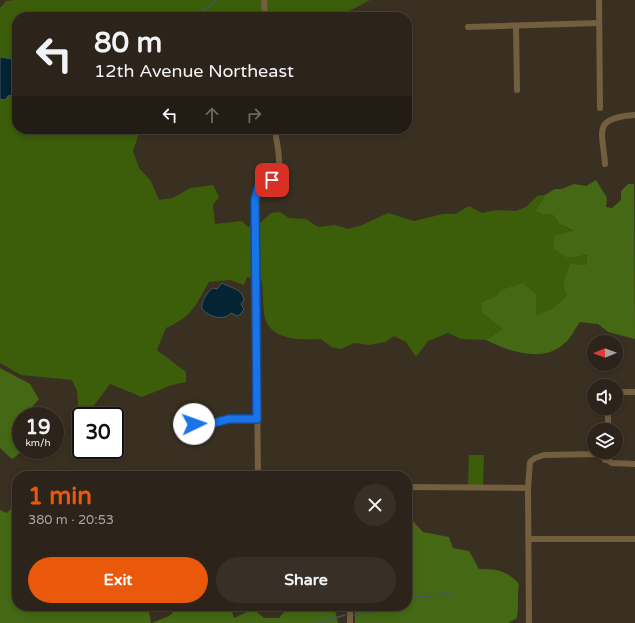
<!DOCTYPE html>
<meta charset="utf-8">
<style>
body{margin:0;font-family:"Varela Round",sans-serif;background:#383027;color:#f1f3f6;height:100vh;display:flex;flex-direction:column;font-size:15px;white-space:nowrap}
*{box-sizing:border-box;margin:0}
p{font-size:13px;color:#a6a4a2}
.icon{flex:none;width:22px;height:22px;fill:none;stroke:currentColor;stroke-width:2;stroke-linecap:round;stroke-linejoin:round}
.map{position:relative;flex:1;overflow:hidden}
.panel{position:absolute;left:12px;top:471px;width:400px;height:140px;display:flex;flex-direction:column;background:#2c241a;border-radius:16px;box-shadow:0 2px 6px #0003,0 0 0 1px #484139}
.panel>*{flex:none}
.banner{position:absolute;left:12px;top:12px;width:400px;height:122px;border-radius:16px;box-shadow:0 2px 6px #0003,0 0 0 1px #484139;background:#2c241a;color:#f1f3f6;overflow:hidden}
.needle{width:26px;rotate:269deg}
.tools{position:absolute;left:587px;top:335px;display:grid;gap:8px}
.tools a{display:grid;place-items:center;width:36px;height:36px;border-radius:50%;background:#2c241a;box-shadow:0 2px 6px #0003,0 0 0 1px #484139;font-size:20px}
.speed{position:absolute;left:12px;top:407px;display:flex;gap:8px;font-size:20px;font-weight:700;text-align:center}
.speed>*{display:grid;place-content:center;width:52px;height:52px;border-radius:50%;background:#2c241a;box-shadow:0 2px 6px #0003,0 0 0 1px #484139;line-height:1}
.speed small{font-size:10px;font-weight:400}
.speed .limit{border:2px solid #111;border-radius:6px;background:#fff;color:#111}
.pin{position:absolute;display:grid;place-items:center;width:34px;height:34px;color:#fff;margin:-17px;border-radius:8px;box-shadow:0 2px 6px #0006}
.me{position:absolute;width:44px;margin:-22px;rotate:87deg;stroke-linejoin:round;filter:drop-shadow(0 0 3px #0008)}
.turn{display:flex;align-items:center;gap:14px;height:84px;padding:0 16px;font-size:18px}
.turn .icon{width:52px;height:52px;stroke-width:2.5}
.turn b{display:block;font-size:28px;line-height:34px}
.lanes{display:flex;align-items:center;height:38px;padding:0 16px;background:#0003;justify-content:center;gap:20px;direction:ltr}
.lanes .off{opacity:.35}
.round{display:grid;place-items:center;flex:none;width:42px;height:42px;border-radius:21px;background:#383027}
.head{display:flex;align-items:center;justify-content:space-between;height:68px;padding:0 16px}
h1{font-size:24px;font-weight:700;line-height:30px;color:#ea580c}
.action{display:flex;gap:8px;margin-top:auto;padding:8px 16px}
.action a{flex:1;height:46px;border-radius:24px;background:#ea580c;color:#fff;font-size:16px;font-weight:700;line-height:46px;text-align:center}
.action a+a{background:#383027;color:#f1f3f6}
.map>svg:first-child{display:block}
.green{fill:#3c5d09}
.forest{fill:#446813}
.water{fill:#042333;stroke:#445860}
.lines{fill:none;stroke-linecap:round;stroke-linejoin:round}
.stream{stroke:#445860;stroke-width:1.5}
.street{stroke:#735e3f;stroke-width:6}
.route-casing{stroke:#114b97;stroke-width:10}
.route{stroke:#1a73e8;stroke-width:7}
</style>
<div class="map">
<svg width="635" height="623" viewBox="0 0 635 623">
<rect width="100%" height="100%" fill="#3a3022"/>
<!-- green -->
<g class="green">
<path d="M14,0H370L338,17H17V60L0,57V8L6,1Z"/>
<path d="M17,94V129H145L138,136L133,151L139,168L151,181L159,200L173,198L190,188L213,185L219,197L213,205L215,224L242,221L248,227L261,222L271,213L280,212L289,218L306,219L318,227L335,225L348,229L362,225L388,213L414,221L443,214H455L469,206L482,213L497,210L516,211L526,207L537,196L545,195L535,211L542,214L553,215L559,224L575,232L568,258L587,255L586,265L567,295L553,308L536,315L496,296L482,302V313L502,329L486,340L461,339L448,333L428,341L416,357L406,342L394,336L385,342L369,345L354,343L341,349L331,347L321,339C303,340 271,341 265,318C263,311 263,290 262,281L247,277L244,285L230,280L209,282C195,306 193,316 166,328L157,350L186,372V382L172,385L142,397L110,384L92,408L89,416H81V417L79,415L77,391L72,380L21,375L0,363V99H5L8,96Z"/>
<path d="M469,455H484L483,486H468Z"/>
</g>
<!-- forest -->
<g class="forest">
<path d="M596,180L607,198L606,207L612,208L621,200V191L628,184H634L635,339L608,332L598,324L580,322C575,328 572,337 566,342C544,364 510,352 486,340L502,329L482,313V302L496,296L501,290L523,283L536,294V315L553,308L567,295L563,285L570,264L586,265L587,255L568,258L554,249V235L574,231L559,224L553,215L542,214L535,211L545,195L555,189H562L574,184L586,186Z"/>
<path d="M0,368L30,384L39,399L24,416H21V420L18,423L21,433V450H24L12,459L0,448Z"/>
<path d="M17,502V606H148L151,623H0V510L7,513Z"/>
<path d="M411,519L423,532L449,537L453,548L469,551L479,569C497,569 506,570 519,584C517,596 519,605 517,618L508,623H355V606H407V521Z"/>
<path d="M180,606H230L234,618L253,609L264,618H279L289,606H334L338,623H152L169,616Z"/>
</g>
<!-- water -->
<g class="water">
<path d="M0,57L17,60V94L8,96L5,100L0,99Z"/>
<path d="M222,283C230,288 242,288 244,300L241,304L244,309L241,314L237,316L231,313C223,322 208,316 202,309C201,302 206,293 213,288L217,289Z"/>
</g>
<g class="lines">
<!-- stream -->
<g class="stream">
<path d="M195,17L217,0"/>
<path d="M407,598L452,594"/>
<path d="M354,615L368,613L386,606"/>
<path d="M318,623L345,615"/>
</g>
<!-- street -->
<g class="street">
<path d="M264,0L265,17"/>
<path d="M599,0L600,108"/>
<path d="M516,26L517,90"/>
<path d="M468,27L599,23"/>
<path d="M605,164C603,132 591,118 635,115"/>
<path d="M616,392H635"/>
<path d="M608,408V430"/>
<path d="M179,424H210L229,419H257"/>
<path d="M605,460L607,452"/>
<path d="M258,476L255,200L258,188C264,184 272,181 276,176C283,164 276,142 275,129"/>
<path d="M407,487L528,488"/>
<path d="M529,539H635"/>
<path d="M350,606V623"/>
<path d="M529,623L528,488L530,462L535,458L544,455L597,454L612,463L635,464"/>
</g>
</g>
<g class="lines">
<defs>
<path id="route" d="M194,424H210L229,419H257L255,200L258,188L272,180"/>
</defs>
<!-- route casing -->
<use href="#route" class="route-casing"/>
<!-- route -->
<use href="#route" class="route"/>
</g>
</svg>
<div class="tools">
<a><svg class="needle" viewBox="-14 -14 28 28"><path d="M0-13l5 13h-10z" fill="#e53935"/><path d="M0 13l5-13h-10z" fill="#a6a4a2"/></svg></a>
<a><svg class="icon" aria-label="sound" viewBox="0 0 24 24"><path d="M4 9h4l5-4v14l-5-4H4zM17 9q2 3 0 6"/></svg></a>
<a><svg class="icon" aria-label="layers" viewBox="0 0 24 24"><path d="M12 4l9 5-9 5-9-5zM3 14l9 5 9-5"/></svg></a>
</div>
<div class="speed"><div>19<small>km/h</small></div><div class="limit">30</div></div>
<div class="pin" style="left:272px;top:180px;background:#d93025"><svg class="icon" aria-label="arrive" viewBox="0 0 24 24"><path d="M6 21V4h12l-3 4 3 4H6"/></svg></div>
<svg class="me" style="left:194px;top:424px" viewBox="-20 -20 40 40"><circle r="19" fill="#fff"/><path d="M0-13L10 11 0 6-10 11z" fill="#1a73e8"/></svg>
<div class="banner">
<div class="turn"><svg class="icon" aria-label="left" viewBox="0 0 24 24"><path d="M17 20v-9H6M10 6l-5 5 5 5"/></svg><div><b>80 m</b>12th Avenue Northeast</div></div>
<div class="lanes"><svg class="icon" aria-label="left" viewBox="0 0 24 24"><path d="M17 20v-9H6M10 6l-5 5 5 5"/></svg><svg class="icon off" aria-label="ahead" viewBox="0 0 24 24"><path d="M12 20V5M6 11l6-6 6 6"/></svg><svg class="icon off" aria-label="right" viewBox="0 0 24 24"><path d="M7 20v-9h11M14 6l5 5-5 5"/></svg></div>
</div>
<section class="panel">
<div class="head"><div><h1>1 min</h1><p>380 m · 20:53</p></div><a class="round"><svg class="icon" aria-label="close" viewBox="0 0 24 24"><path d="M6 6l12 12M18 6L6 18"/></svg></a></div>
<div class="action"><a>Exit</a><a>Share</a></div>
</section>
</div>
